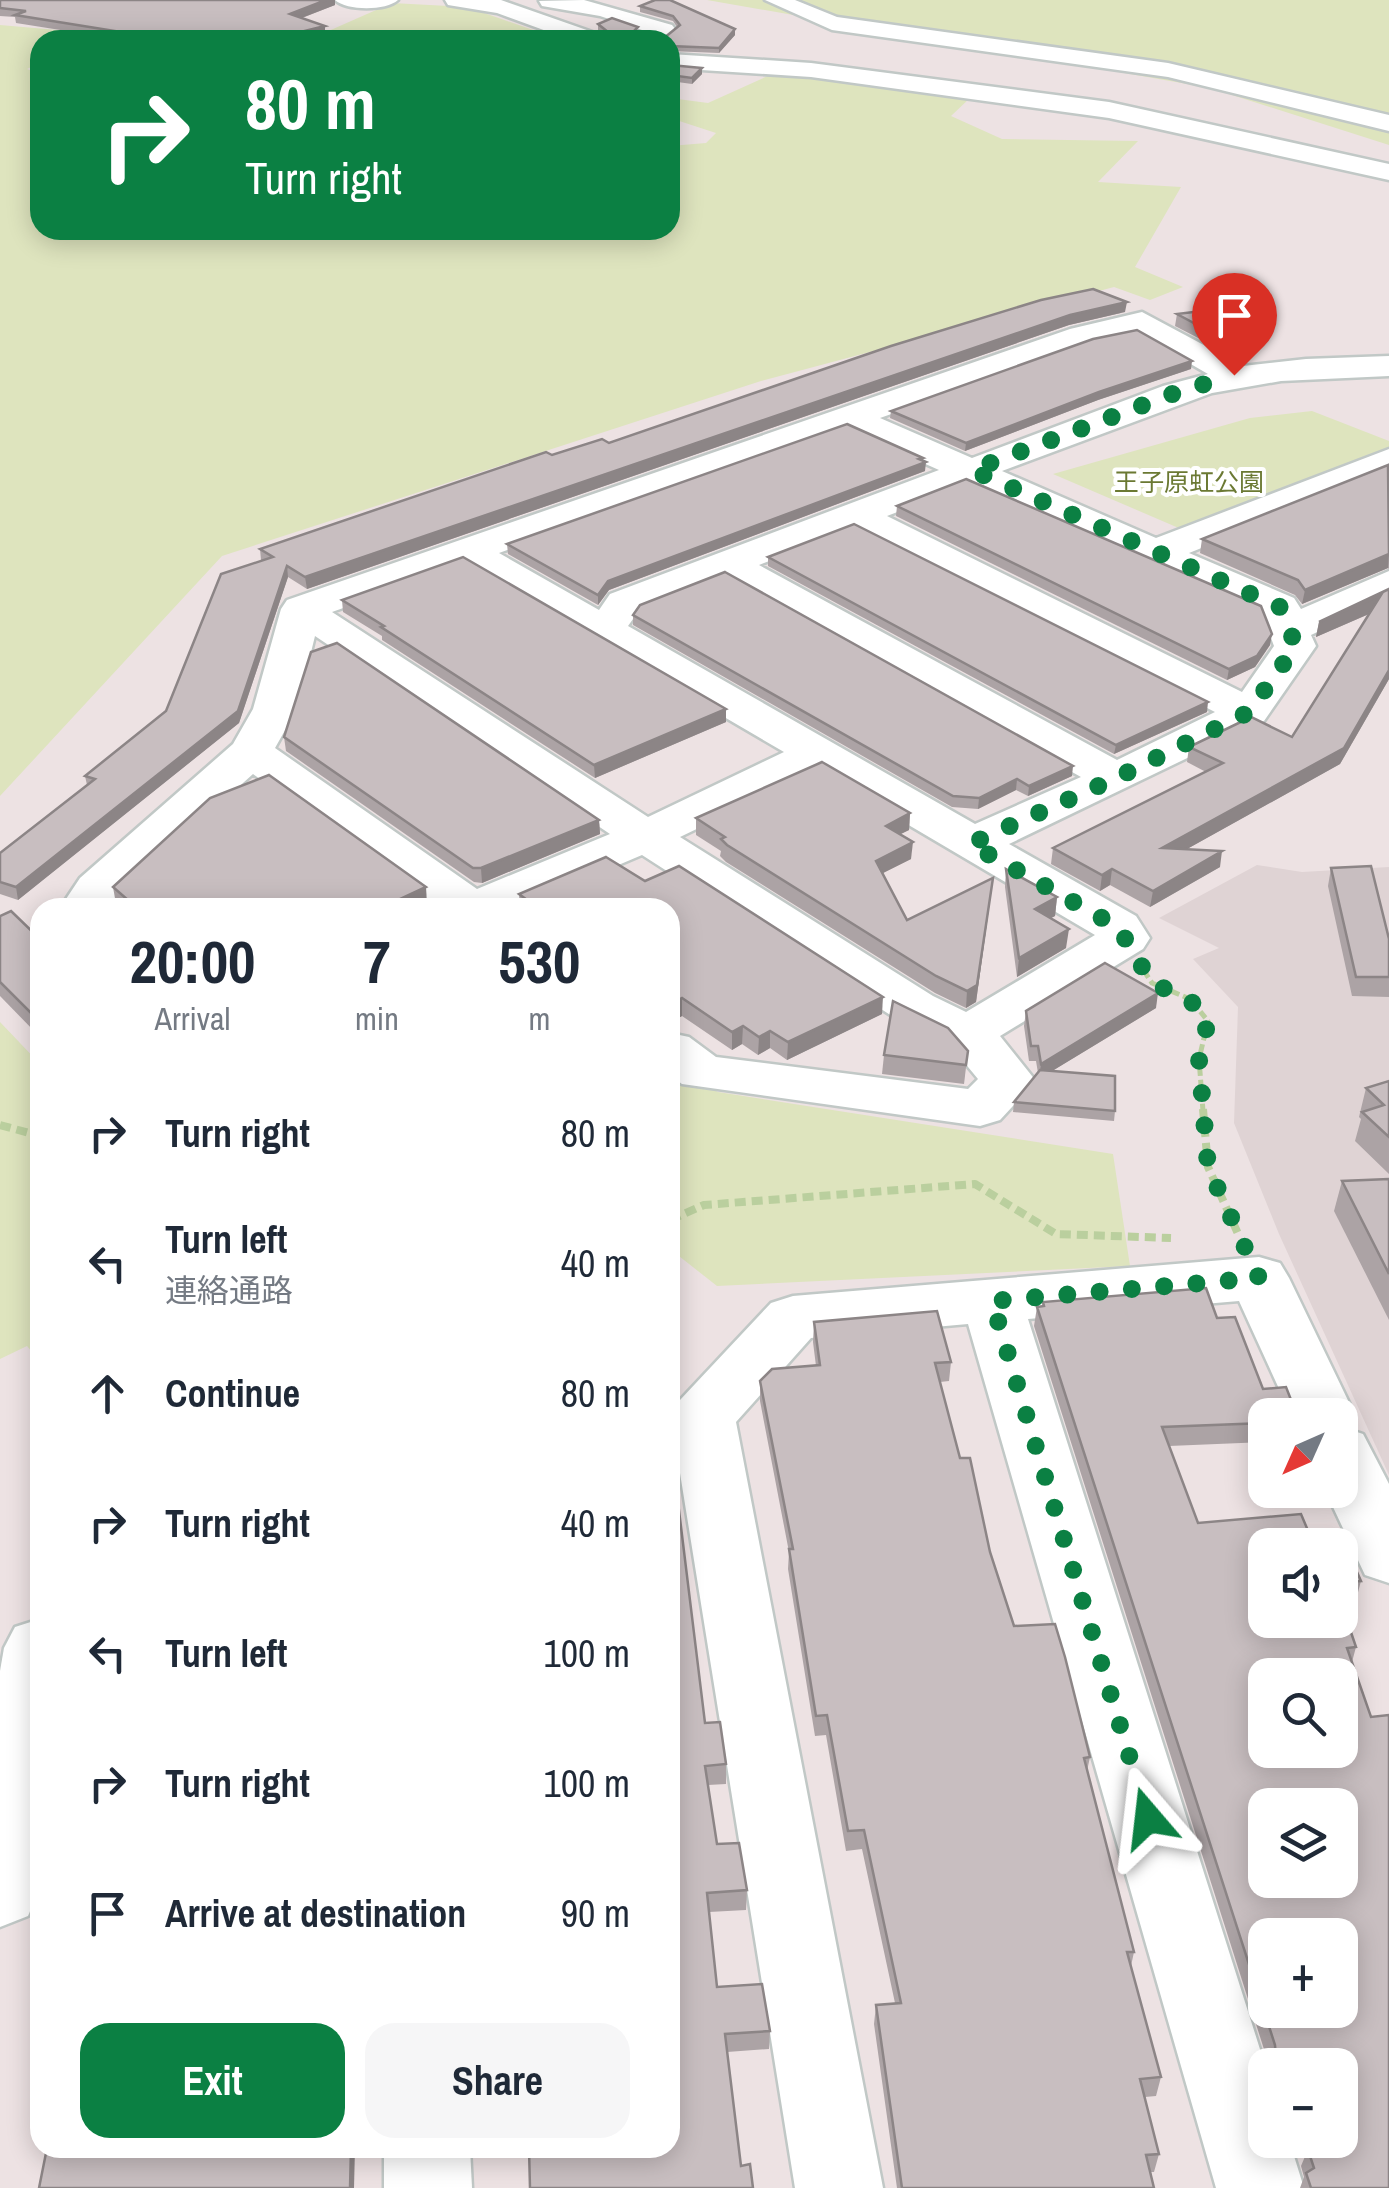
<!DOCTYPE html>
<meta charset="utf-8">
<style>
body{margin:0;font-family:"Archivo Narrow","Noto Sans JP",sans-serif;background:#f6f6f7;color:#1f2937;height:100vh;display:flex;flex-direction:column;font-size:38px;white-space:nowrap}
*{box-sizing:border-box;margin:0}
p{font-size:32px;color:#747a83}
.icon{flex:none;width:55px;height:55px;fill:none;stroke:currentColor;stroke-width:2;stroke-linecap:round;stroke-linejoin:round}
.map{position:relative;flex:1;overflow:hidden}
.sheet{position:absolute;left:30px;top:898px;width:650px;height:1260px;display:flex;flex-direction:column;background:#fff;border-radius:30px;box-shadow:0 5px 25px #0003}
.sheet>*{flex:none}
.banner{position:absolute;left:30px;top:30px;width:650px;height:210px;border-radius:30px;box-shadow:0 5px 25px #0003;background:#0b8043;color:#fff;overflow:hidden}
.needle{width:65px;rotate:225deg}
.fabs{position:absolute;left:1248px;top:1398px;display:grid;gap:20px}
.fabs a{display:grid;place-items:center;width:110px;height:110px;border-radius:20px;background:#fff;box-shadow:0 5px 25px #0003;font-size:50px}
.pin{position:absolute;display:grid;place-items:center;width:85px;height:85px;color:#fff;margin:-102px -42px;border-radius:50% 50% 50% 0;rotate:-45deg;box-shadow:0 0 10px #0007}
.pin .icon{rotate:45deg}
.me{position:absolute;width:110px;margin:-55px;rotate:343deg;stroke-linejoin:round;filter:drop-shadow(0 0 8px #0008)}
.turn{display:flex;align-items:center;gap:35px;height:210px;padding:0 50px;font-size:45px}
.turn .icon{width:130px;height:130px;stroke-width:2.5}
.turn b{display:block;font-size:70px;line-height:85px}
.eta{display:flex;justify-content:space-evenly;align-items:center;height:170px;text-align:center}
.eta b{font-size:60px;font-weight:700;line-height:70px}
.action{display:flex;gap:20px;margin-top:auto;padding:20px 50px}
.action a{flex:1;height:115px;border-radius:30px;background:#0b8043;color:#fff;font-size:40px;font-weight:700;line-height:115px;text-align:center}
.action a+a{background:#f6f6f7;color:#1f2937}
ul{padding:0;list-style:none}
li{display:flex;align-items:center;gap:30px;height:130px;padding:0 50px}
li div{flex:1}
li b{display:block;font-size:38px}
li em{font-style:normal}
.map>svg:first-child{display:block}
.education{fill:#dfd3d4}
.green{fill:#dee4be}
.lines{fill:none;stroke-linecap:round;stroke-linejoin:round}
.minor-casing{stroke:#c1c8c6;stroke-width:5}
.path-far1{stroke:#bacf9e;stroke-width:5;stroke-dasharray:8 4;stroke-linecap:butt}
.path{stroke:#bacf9e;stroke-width:8;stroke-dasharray:11 6;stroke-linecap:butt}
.minor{fill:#fff;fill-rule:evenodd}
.wall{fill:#aca3a5}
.shaded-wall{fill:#8c8586}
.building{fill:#c8bec0;stroke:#8c8586;stroke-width:2.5;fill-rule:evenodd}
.route{stroke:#0b8043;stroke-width:18;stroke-dasharray:0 32.4}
.labels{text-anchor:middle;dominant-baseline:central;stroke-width:8;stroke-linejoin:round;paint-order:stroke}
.far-park-label{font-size:25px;fill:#6b7933;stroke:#fff}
</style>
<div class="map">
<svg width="1389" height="2188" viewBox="0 0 1389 2188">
<rect width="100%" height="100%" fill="#ede2e3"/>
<!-- education -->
<path class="education" d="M1257,865L1302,872L1389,867V1475L1279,1234L1234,1123L1238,1007L1193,959L1219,948L1159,918Z"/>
<!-- green -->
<g class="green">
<path d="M707,0H1389V145L1210,88Z"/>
<path d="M392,3L467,7L562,40H308Z"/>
<path d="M0,25L103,34L91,40H40V63L27,69L40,74V230H670V146L706,143L716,133L670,118V98L708,103L772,74L970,98L951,116L1002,139L1138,141L1098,182L1181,187L1135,267L1183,287L1150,300L1114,287L761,381L222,556L0,796Z"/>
<path d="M1312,411L1389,441V448L1188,532L1053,474L1250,418Z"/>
<path d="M0,1022L40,1064V1361L27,1346L0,1359Z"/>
<path d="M670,1065L718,1092L1113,1154L1130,1266L717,1286L670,1249Z"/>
</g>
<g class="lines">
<defs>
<g id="minor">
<path d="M335,0H398C386,11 347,11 335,0Z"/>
<path d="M445,0H501L601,35L605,40H571L497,13L448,5Z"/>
<path d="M584,0L672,25L676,30L664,40H635L645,31L600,16L542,6L539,1Z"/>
<path d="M765,0H795L837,17L1168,63L1389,115V131L1168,77L832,30Z"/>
<path d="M670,54L811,63L1109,102L1389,164V180L1109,118L811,77L670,68Z"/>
<path d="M1142,312L1243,366L1306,359L1389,356V376L1281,381L1212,393L1002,471L1156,538L1389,449V473L1189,553L1294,598L1301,609L1389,571V598L1311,635L1316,646L1264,721L1009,844L1136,916L1150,938L1143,949L1000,1036L1036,1081L1000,1120L980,1126L682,1084L670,1075V1033L689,1037L716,1057L968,1089L978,1079L949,1044L895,1018L642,855L517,908H439L253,774L116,897L109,908H60L80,878L233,744L253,709L281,609L287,600L1070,329ZM1137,333L1208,374L1163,386L972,458L880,418L1091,343ZM847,429L939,470L610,594L599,610L499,553ZM970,484L1262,614L1274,646L1242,692L887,516ZM854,529L1215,712L1117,760L759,565ZM464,565L784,752L648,817L332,612ZM725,578L1081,777L975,824L628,626L638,612ZM315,636L610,834L477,889L275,748L297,709ZM817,771L1095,935L966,1012L933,996L680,837Z"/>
<path d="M1259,1257L1280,1263L1289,1278L1355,1415L1348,1429L1363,1434L1389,1484V1583L1365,1575L1325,1490H1340V1415H1291L1239,1301L1028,1319L1265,2065V2140H1289L1304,2188H1216L968,1324L811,1338L736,1422L883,2188H795L671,1417L680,1400L771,1303L793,1296Z"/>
<path d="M40,1619V1888L28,1916L0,1927V1671L4,1648L15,1627Z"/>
<path d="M384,2148H470L472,2188H384Z"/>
</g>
</defs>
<!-- minor casing -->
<use href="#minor" class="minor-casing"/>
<!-- path-far1 -->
<path class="path-far1" d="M1144,971L1152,983L1190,999L1208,1021L1199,1059L1203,1111"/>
<!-- path -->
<g class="path">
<path d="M1203,1109L1208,1167L1239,1236"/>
<path d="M0,1125L40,1136"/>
<path d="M670,1220L704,1205L975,1184L1056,1234L1171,1238"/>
</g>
<!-- minor -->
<use href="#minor" class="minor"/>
</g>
<!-- wall -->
<g class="wall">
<path d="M0,0H335V5L302,18L325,34L300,40H110L111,38L16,23L15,17L0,16Z"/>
<path d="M640,6L735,35L719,53L670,51V40L607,37L598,30V24L638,33L634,37L635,38H664L677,27L673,21L640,12Z"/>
<path d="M670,65L702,74L692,84L670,81Z"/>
<path d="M1125,312L1069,325L307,589L288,577L239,723L18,900L0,894V853L87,785L85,776L166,711L261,560L260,549L552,455L609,443L891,346Z"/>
<path d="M1177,314L1248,337L1246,348L1229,354L1175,326Z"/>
<path d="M1191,369L1098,400L965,451L890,418L891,411Z"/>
<path d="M923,458L925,471L609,590L598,605L508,554L507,544Z"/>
<path d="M1389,465V569L1388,568L1302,604L1295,595L1200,553L1202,539Z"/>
<path d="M897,506L1270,645L1255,667L1227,680L896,516Z"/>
<path d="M768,557L1207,712L1114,754L768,566Z"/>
<path d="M1389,589V679L1340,764L1187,849L1220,867L1150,907L1110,885L1100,891L1051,864L1053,848L1206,772L1187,762L1189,747L1292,737L1369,614L1316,637L1319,622Z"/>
<path d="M342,600L726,709V722L595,778L382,640V636L343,612Z"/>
<path d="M633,615L1072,776L1028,796L1016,790L978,809L952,807L633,625Z"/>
<path d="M284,737L599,820L600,834L482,883L474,882L286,751Z"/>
<path d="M910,813L909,830L900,834L911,859L883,873L907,920L991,894L976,1002L966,1008L935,993L726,862L720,856L721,851L696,835V818Z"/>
<path d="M1331,868L1389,939V997L1352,996L1328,886Z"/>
<path d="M1006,869L1057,897L1055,916L1050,918L1066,948L1017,977L1005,887Z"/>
<path d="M645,881L882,1014L787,1060L770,1048L758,1055L742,1044L732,1050L682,1016L673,1021L670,1018V908H520L519,894Z"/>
<path d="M113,887L427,904L420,908H120L116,904Z"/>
<path d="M11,911L37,1034L0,996V916Z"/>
<path d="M1156,1008L1052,1071L1115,1111L1114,1121L1013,1112L1014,1102L1038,1073L1036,1061H1029L1024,1026L1026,1011Z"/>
<path d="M968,1051L964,1084L882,1074L884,1055Z"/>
<path d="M1389,1081V1174L1355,1141L1361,1119L1359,1117L1366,1088Z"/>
<path d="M1389,1179V1320L1334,1211L1342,1181Z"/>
<path d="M1043,1302L1217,1318L1265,1415V1442L1169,1446L1198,1523L1340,1620V1547L1361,1581L1356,1600L1341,1602L1356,1647L1352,1662L1389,2188H1300L1304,2177L1301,2166L1309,2147L1307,2140H1340V2065H1269L1034,1326L1037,1307L1042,1306Z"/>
<path d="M814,1322L951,1362L949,1381L940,1382L960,1458L1014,1626L1090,1757L1087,1771L1134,1952L1131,1966L1161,2077L1156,2096L1145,2097L1159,2154L1154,2172H1151L1154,2188H897L874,2024L876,2005L895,2003L862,1849L846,1851L826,1735L815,1736L788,1569L789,1552L760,1401V1381L816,1366L813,1342Z"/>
<path d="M705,1723L726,1764V1784L708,1785L717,1844L747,1890L746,1910L709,1912L717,1987L770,2031L769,2049L727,2052L741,2166L753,2188L530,2152L495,2156L494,2148H670Z"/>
</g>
<!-- shaded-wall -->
<g class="shaded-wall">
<path d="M326,0H335V5L291,22L290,14Z"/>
<path d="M325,26V34L300,40H268Z"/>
<path d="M735,29V35L719,53V48Z"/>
<path d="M702,68V74L692,84V78Z"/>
<path d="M1127,302L1125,312L1069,325L307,589L305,577L1070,315Z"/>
<path d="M1248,337L1246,348L1229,354L1231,343Z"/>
<path d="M1192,361L1191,369L1098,400L965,451L966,443L1099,392Z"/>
<path d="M923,458V463L926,462L925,471L609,590L598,605V595L608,581Z"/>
<path d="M1389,554L1388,568L1302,604L1305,590Z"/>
<path d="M287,566L288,577L239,723L18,900L16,887L238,711Z"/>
<path d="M1381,595L1378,610L1316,637L1319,622Z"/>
<path d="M1272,634L1270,645L1255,667L1227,680L1229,669Z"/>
<path d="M1389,670V679L1340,764L1160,864L1162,848Z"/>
<path d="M1208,702L1207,712L1114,754L1116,745Z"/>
<path d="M726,709V722L595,778L594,765Z"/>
<path d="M1073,766L1072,776L1028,796L1029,786Z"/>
<path d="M1017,779L1016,790L978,809L979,798Z"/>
<path d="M910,813L909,830L885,842L886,826Z"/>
<path d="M599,820L600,834L482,883L481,868Z"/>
<path d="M913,842L911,859L875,877L876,861Z"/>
<path d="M1222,851L1220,867L1150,907L1153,891Z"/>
<path d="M1112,869L1110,885L1100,891L1102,875Z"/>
<path d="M426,887L427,904L420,908H381Z"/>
<path d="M991,894L976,1002L966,1008L967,991Z"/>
<path d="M1057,897L1055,916L1033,928L1035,909Z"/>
<path d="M1069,929L1066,948L1017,977L1019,958Z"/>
<path d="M1158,993L1156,1008L1039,1079L1041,1064Z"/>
<path d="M883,997L882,1014L787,1060L788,1042Z"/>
<path d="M682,998V1016L673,1021V1003Z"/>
<path d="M40,1012V1033L37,1034L33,1015Z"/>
<path d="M743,1026L742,1044L732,1050V1032Z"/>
<path d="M770,1031V1048L758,1055L759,1037Z"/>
<path d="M351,2148H355L354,2188H350Z"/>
</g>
<!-- building -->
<g class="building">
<path d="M0,0H326L290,14L325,26L268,40H117L110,39L127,33L15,15L26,11L0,8Z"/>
<path d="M655,0H670L735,29L719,48L670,46V40H560L567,37H607L608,32L598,24L612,18L638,27L631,34L635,38H664L680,25L673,16L640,6Z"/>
<path d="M670,65L702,68L692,78L670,75Z"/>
<path d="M1093,289L1127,302L1070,315L305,577L287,566L238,711L16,887L0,882V853L95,779L85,776L166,711L221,574L273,557L260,549L546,452L552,455L602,439L609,443L891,346L1041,300Z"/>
<path d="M1210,310L1248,337L1231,343L1177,314Z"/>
<path d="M1137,330L1192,361L1099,392L966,443L891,411L1093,339Z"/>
<path d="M847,424L923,458L919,459L926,462L608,581L598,595L507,544Z"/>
<path d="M1388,465L1389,554L1305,590L1298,580L1202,539Z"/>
<path d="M966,479L1261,606L1272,634L1257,656L1229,669L897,506Z"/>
<path d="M854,524L1208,702L1116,745L768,557Z"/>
<path d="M463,557L726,709L594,765L381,627L384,626L342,600Z"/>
<path d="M725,572L1073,766L1029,786L1017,779L979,798L953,796L633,615L640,605Z"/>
<path d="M1389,589V670L1344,748L1162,848L1222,851L1153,891L1112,869L1102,875L1053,848L1223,763L1189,747L1251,717L1292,737L1381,595L1319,622Z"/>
<path d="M337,643L599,820L481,868H473L284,737L311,652Z"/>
<path d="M822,762L910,813L886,826L913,842L876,861L907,920L993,878L977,985L967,991L936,976L727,845L721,839L725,837L696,818Z"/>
<path d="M269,775L426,887L381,908L356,906L352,908H137L113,887L210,798Z"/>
<path d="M606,857L645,881L679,866L883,997L788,1042L770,1031L759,1037L743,1026L732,1032L682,998L673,1003L670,1001V908H538L519,894Z"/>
<path d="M1371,866L1389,939V977H1356L1331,868Z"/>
<path d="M1006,869L1057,897L1035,909L1069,929L1019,958Z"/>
<path d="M11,911L40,939V1012L33,1015L0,982V916Z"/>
<path d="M1105,963L1158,993L1041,1064L1038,1046H1031L1026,1011Z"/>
<path d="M893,1001L948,1028L968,1051L966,1065L884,1055Z"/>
<path d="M1040,1070L1115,1076V1111L1014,1102Z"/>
<path d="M1389,1081V1137L1362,1112L1384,1105L1366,1088Z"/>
<path d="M1389,1179V1274L1342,1181Z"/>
<path d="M1206,1288L1217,1318L1235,1317L1263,1389L1286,1387L1297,1415H1265V1423L1162,1427L1198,1523L1301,1514L1314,1545H1265V1620H1340V1600L1356,1647L1347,1648L1371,1717L1389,1715V2188H1311L1306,2173L1314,2168L1307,2147L1321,2146L1319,2140H1340V2065H1296L1294,2057L1276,2059L1275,2045L1037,1307L1044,1306L1043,1302ZM1265,1675H1340V1750H1265ZM1265,1805H1340V1880H1265ZM1265,1935H1340V2010H1265Z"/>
<path d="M937,1311L951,1362L935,1363L960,1458H970L990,1552L1014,1626L1055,1624L1065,1657L1090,1757L1084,1758L1134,1952H1127L1161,2077L1140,2079L1159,2154L1146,2155L1154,2188H902L876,2005L901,2003L864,1830L848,1831L827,1715L816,1716L789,1549H793L760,1381L772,1369L820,1365L814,1322Z"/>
<path d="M670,1437L705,1723L720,1722L726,1764L705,1766L717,1844L739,1843L747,1890L707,1893L717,1987L762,1984L770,2031L725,2034L741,2166L750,2164L753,2188H530L529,2148H670Z"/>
<path d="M1340,1547H1346L1361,1581L1340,1582Z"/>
<path d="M47,2148H351L350,2188H39Z"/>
</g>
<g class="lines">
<!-- route -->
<path class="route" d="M1148,1818L992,1301L1259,1278L1208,1167L1199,1059L1208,1021L1190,1000L1152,983L1118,927L970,844L1116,778L1249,712L1296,646L1280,607L972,470L1175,393L1234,375"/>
</g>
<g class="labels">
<!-- far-park labels -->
<g class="far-park-label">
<text x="1189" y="482">王子原虹公園</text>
</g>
</g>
</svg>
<div class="fabs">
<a><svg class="needle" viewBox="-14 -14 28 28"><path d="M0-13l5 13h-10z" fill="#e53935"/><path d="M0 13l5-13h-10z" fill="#747a83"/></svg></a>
<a><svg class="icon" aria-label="sound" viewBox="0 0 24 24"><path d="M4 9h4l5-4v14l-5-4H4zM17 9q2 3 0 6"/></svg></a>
<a><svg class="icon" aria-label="search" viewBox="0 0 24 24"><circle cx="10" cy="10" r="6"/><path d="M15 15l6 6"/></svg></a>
<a><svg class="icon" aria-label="layers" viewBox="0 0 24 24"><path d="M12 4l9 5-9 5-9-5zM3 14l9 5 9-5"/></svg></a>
<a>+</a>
<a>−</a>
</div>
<div class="pin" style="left:1234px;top:375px;background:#d93025"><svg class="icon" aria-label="arrive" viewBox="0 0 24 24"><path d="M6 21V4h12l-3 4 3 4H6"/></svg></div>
<svg class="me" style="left:1148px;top:1818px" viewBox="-20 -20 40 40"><path d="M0-17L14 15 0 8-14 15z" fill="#0b8043" stroke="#fff" stroke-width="4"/></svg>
<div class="banner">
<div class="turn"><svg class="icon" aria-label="right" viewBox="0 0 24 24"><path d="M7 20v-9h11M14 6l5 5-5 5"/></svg><div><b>80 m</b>Turn right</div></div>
</div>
<section class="sheet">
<div class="eta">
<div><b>20:00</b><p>Arrival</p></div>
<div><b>7</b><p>min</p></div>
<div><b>530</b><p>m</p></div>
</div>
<ul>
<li><svg class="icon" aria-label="right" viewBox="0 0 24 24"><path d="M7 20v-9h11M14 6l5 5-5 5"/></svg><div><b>Turn right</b></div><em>80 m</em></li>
<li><svg class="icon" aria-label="left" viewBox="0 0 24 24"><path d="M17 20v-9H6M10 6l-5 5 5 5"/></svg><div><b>Turn left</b><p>連絡通路</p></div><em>40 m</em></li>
<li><svg class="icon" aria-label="ahead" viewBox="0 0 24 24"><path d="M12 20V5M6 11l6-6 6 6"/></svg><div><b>Continue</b></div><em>80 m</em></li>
<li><svg class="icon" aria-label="right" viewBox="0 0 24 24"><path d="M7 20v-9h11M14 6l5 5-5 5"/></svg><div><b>Turn right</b></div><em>40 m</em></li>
<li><svg class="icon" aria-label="left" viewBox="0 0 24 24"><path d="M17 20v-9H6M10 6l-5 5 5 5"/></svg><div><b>Turn left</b></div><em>100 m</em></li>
<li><svg class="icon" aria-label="right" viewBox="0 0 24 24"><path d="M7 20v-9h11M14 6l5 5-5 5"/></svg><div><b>Turn right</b></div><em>100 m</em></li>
<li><svg class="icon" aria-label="arrive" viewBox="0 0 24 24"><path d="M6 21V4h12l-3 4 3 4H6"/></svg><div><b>Arrive at destination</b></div><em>90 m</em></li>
</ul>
<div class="action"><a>Exit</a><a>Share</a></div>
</section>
</div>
